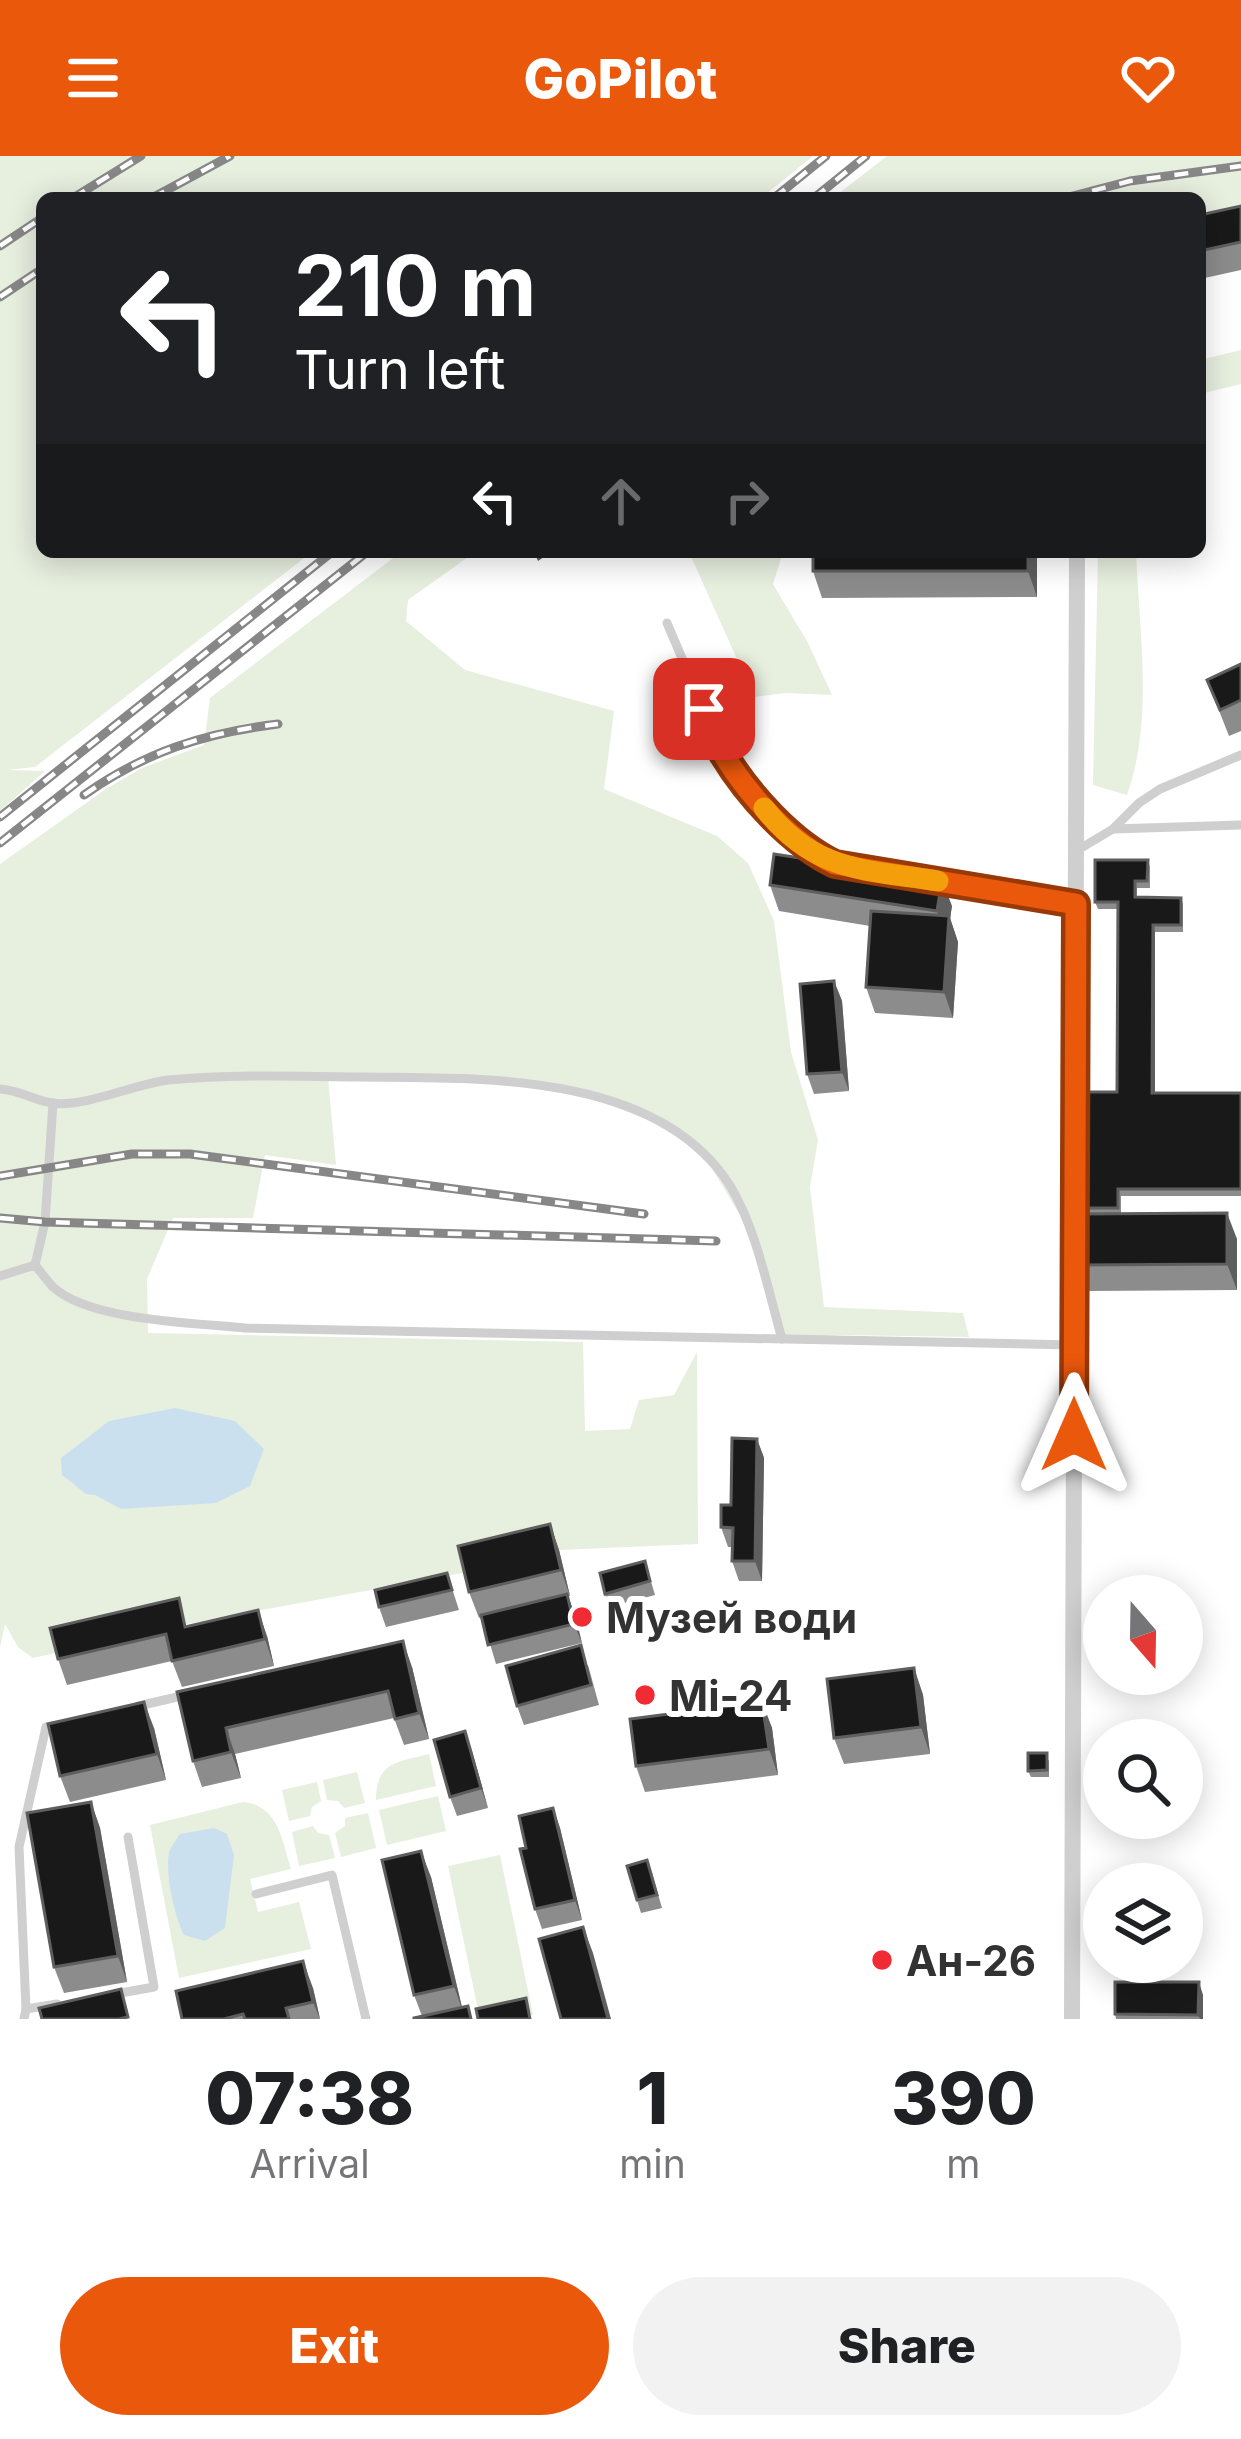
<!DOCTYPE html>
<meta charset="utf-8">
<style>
body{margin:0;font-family:Inter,sans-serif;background:#f2f2f2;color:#202124;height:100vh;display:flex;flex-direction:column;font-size:45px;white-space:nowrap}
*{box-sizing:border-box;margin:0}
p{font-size:39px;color:#757577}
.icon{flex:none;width:66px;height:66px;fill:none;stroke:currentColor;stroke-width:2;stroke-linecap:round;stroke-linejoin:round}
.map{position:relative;height:1863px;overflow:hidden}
.sheet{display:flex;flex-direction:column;background:#fff;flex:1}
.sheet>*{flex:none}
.guide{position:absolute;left:36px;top:36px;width:1170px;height:366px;border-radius:18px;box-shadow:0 6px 30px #0003;background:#202124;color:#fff;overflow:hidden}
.needle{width:78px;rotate:160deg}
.controls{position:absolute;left:1083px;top:1419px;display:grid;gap:24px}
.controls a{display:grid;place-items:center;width:120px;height:120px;border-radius:50%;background:#fff;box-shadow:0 6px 30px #0003;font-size:60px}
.pin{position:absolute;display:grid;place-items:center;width:102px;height:102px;color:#fff;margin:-51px;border-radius:24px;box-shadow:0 6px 18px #0006}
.me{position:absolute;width:132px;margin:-66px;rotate:0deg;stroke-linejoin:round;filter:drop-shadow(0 0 9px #0008)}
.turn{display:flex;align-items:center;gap:42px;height:252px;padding:0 60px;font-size:54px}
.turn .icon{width:156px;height:156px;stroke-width:2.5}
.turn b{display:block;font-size:84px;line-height:102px}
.lanes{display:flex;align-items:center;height:114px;padding:0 60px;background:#0003;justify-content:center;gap:60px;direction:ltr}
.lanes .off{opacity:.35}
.eta{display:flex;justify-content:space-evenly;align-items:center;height:204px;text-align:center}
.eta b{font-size:72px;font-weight:800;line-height:84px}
.action{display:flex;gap:24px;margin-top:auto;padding:24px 60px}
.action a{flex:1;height:138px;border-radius:72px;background:#ea580c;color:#fff;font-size:48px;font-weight:800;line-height:138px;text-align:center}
.action a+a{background:#f2f2f2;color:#202124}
header{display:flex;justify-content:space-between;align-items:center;height:156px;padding:0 60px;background:#ea580c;color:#fff;font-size:54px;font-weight:800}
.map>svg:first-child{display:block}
.green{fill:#e7efdf}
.water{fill:#cbe0ef}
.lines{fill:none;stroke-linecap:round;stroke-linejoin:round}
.lane{stroke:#cfcfcf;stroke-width:9}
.street{stroke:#cfcfcf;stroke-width:16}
.rail-casing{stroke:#878787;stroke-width:9}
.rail{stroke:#fff;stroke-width:4.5;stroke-dasharray:14;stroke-linecap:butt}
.wall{fill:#8c8c8c}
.shaded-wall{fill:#5e5e5e}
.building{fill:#191919;stroke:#5e5e5e;stroke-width:3}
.route-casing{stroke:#983908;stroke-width:30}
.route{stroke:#ea580c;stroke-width:21}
.slow{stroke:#f59e0b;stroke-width:21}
.poi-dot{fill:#f12b33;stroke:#fff;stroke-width:4.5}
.labels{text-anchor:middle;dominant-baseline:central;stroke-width:12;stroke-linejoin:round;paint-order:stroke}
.poi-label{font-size:42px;font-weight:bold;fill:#323232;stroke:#fff;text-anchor:start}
</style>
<header><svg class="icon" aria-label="menu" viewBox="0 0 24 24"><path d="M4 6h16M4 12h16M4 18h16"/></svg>GoPilot<svg class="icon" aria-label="heart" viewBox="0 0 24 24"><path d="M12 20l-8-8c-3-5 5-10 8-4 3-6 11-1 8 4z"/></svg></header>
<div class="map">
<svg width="1241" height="1863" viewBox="0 0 1241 1863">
<rect width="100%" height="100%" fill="#fff"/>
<!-- green -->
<g class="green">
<path d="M0,0H813L761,42H42V396H312L35,611L7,614L45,615L0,655Z"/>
<path d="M887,0H1241V78L1200,87V42H833Z"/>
<path d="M1241,194V228L1200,238V204Z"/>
<path d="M401,396H475L408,444L406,465L465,514L614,555L604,633L717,680L748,707L774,765L791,896L818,984L810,1031L824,1151L963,1157L969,1181L841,1179L782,1183L752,1079L705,1001L663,969L583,939L500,924L328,921L336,1009L265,999L253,1062H173L147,1123L148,1177L583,1186L585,1275L630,1273L639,1244L674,1239L697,1196L698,1388L559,1394L468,1416L187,1468L33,1502L18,1491L5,1468L0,1491V708L106,633L142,612L204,589L210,542Z"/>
<path d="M689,396H783L773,428L808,487L832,539L786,537L754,541Z"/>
<path d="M1098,396H1136C1139,475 1154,563 1127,639L1093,629Z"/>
<path d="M429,1598L436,1630L376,1644C376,1606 398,1606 429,1598Z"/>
<path d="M357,1616L365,1647L344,1652L338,1645L327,1644L323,1624Z"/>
<path d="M317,1626L321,1645L312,1651L310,1660L289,1665L282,1634Z"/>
<path d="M438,1640L446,1675L387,1689L379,1654Z"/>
<path d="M243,1646C278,1649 282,1684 291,1713L250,1723L258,1756L299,1746L311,1793L179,1822L150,1669Z"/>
<path d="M368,1657L376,1692L341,1701L335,1677L345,1670V1662Z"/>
<path d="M313,1670L318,1677L329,1679L335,1702L299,1710L292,1676Z"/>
<path d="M500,1699L533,1859L514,1863H480L448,1710Z"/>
</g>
<!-- water -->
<g class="water">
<path d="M175,1252L235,1265L264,1293L250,1330L216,1347L121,1353L95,1339L86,1338L62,1319L61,1302L109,1265Z"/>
<path d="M214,1672L227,1678L234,1699L225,1772L205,1785L184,1779C174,1759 165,1718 169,1696C171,1691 177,1683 180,1678Z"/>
</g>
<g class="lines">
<!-- lane -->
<g class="lane">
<path d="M667,467L722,596L773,663L812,698L840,709"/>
<path d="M1113,673L1241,669"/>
<path d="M1076,695L1113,673L1139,647L1160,633L1241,599"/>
<path d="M933,724L1076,748"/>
<path d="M0,933C19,934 34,944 52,947C83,952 135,928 168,924C232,918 295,920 359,921C477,922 656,915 729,1028C756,1071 768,1134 782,1183"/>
<path d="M35,1109L45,1066L53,947"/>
<path d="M0,1120L35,1109C41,1116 47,1125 53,1131C90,1165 196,1167 245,1172L1074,1189"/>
<path d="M138,1550L186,1539"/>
<path d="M256,1738L332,1719L366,1863"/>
<path d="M115,1838L154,1831L128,1681"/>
<path d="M26,1853L57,1848"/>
<path d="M24,1863L26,1853L19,1691L46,1571L57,1569"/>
</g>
<!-- street -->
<path class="street" d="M1072,1863L1077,396"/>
<defs>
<g id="rail">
<path d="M73,42L141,0"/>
<path d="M152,42L230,0"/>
<path d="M774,42L826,0"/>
<path d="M814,42L866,0"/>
<path d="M1065,42L1130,25L1241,10"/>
<path d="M0,90L42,62"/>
<path d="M0,141L42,113"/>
<path d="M84,639C145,596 204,577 278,568"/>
<path d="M0,661L332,396"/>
<path d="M0,687L367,396"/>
<path d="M0,1020L132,998H190L644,1058"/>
<path d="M0,1062L45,1066L716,1085"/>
</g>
</defs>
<!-- rail casing -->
<use href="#rail" class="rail-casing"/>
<!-- rail -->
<use href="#rail" class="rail"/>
</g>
<!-- wall -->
<g class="wall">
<path d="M1241,50V114L1200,123V59Z"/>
<path d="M1037,396V441L822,442L813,415Z"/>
<path d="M1241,508V575L1229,580L1207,524Z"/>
<path d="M1148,704L1150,711V732H1137V741L1181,742L1183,748V776H1155V937H1241V1040H1121V1058L1237,1083V1134L1089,1135L1079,1109L1086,1058L1084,1052L1117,936L1118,753H1098L1095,746Z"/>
<path d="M770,729L952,750L950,762L958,786L953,862L875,857L866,831L870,770L779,755Z"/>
<path d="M834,825L842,845L849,935L814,938L807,918Z"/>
<path d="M757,1283L764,1302L762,1425H739L732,1405V1391H728L721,1371Z"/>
<path d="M550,1368L559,1394L570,1440H568L582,1487L496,1508L482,1461L479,1462L469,1436Z"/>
<path d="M645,1405L655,1439L610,1451L605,1438Z"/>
<path d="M447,1417L459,1454L386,1471L379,1451Z"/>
<path d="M189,1470L267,1480L274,1510L182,1531L172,1505L67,1529L58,1503Z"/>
<path d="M588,1509L599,1549L524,1569L517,1550Z"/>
<path d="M412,1511L429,1583L404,1589L394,1562L235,1598L241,1622L202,1631L193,1605L177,1536Z"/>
<path d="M914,1512L923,1539L930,1598L844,1608L834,1582Z"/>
<path d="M762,1546L772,1572L778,1619L645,1636L636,1610Z"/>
<path d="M154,1572L166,1624L70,1646L60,1620Z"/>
<path d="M465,1575L488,1652L457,1660L450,1641Z"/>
<path d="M1049,1604V1621H1031L1028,1615Z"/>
<path d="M91,1646L100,1672L127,1826L64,1837L54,1811Z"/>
<path d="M553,1652L560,1672L582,1764L542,1773L535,1753L526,1692Z"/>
<path d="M652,1717L662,1752L641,1757L637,1744Z"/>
<path d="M431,1721L462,1851L422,1860L414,1839Z"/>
<path d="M313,1832L320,1863H182Z"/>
<path d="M1203,1839V1863H1116L1115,1858Z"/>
</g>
<!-- shaded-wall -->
<g class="shaded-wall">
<path d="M534,396H551L538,405Z"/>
<path d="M1028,396H1037V441L1028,415Z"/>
<path d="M942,724L952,750L950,762L958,786L953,862L944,836L946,782L937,755Z"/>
<path d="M1153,769L1155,776V943L1152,937Z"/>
<path d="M834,825L842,845L849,935L842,916Z"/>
<path d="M1227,1057L1237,1083V1134L1227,1108Z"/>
<path d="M757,1283L764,1302L762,1425L755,1405Z"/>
<path d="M550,1368L559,1394L570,1440L561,1414Z"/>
<path d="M567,1438L575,1458L582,1487L574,1468Z"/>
<path d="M258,1454L267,1480L274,1510L265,1483Z"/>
<path d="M403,1485L412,1511L429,1583L419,1557Z"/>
<path d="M914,1512L923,1539L930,1598L921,1571Z"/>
<path d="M144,1546L154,1572L166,1624L157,1598Z"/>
<path d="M762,1546L772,1572L778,1619L769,1593Z"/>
<path d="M226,1572L235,1598L241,1622L231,1596Z"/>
<path d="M465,1575L472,1595L488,1652L481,1632Z"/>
<path d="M91,1646L100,1672L127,1826L118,1800Z"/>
<path d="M553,1652L560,1672L582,1764L575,1744Z"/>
<path d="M421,1695L431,1721L463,1856L454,1830Z"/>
<path d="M583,1771L593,1797L611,1863H608Z"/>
<path d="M303,1805L313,1832L320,1863L313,1846Z"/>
<path d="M1199,1826L1203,1839V1863H1200L1198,1859Z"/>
</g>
<!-- building -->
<g class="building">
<path d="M1241,50V86L1200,95V59Z"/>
<rect x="813" y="396" width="215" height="19"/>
<path d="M1241,508V544L1220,554L1207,524Z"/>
<path d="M774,698L942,724L937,755L770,729Z"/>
<path d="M1095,704H1148L1147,725H1135V741L1181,742V769H1153L1152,937H1241V1033H1118V1052H1084L1085,936H1117L1118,746H1095Z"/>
<path d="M871,755L949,760L944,836L866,831Z"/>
<path d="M834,825L842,916L807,918L800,828Z"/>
<path d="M1227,1057V1108L1079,1109V1058Z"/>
<path d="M732,1282L757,1283L755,1405H732L733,1372L721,1371V1349H731Z"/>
<path d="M550,1368L561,1414L469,1436L458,1390Z"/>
<path d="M645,1405L650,1425L605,1438L600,1417Z"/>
<path d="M447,1417L452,1434L379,1451L375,1434Z"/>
<path d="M567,1438L574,1468L488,1489L481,1459Z"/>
<path d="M179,1442L185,1471L258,1454L265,1483L172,1505L166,1478L58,1503L50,1472Z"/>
<path d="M403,1485L419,1557L395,1563L388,1535L226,1572L231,1596L193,1605L177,1536Z"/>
<path d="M581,1489L591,1529L517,1550L506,1510Z"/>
<path d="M914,1512L921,1571L834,1582L827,1523Z"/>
<path d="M144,1546L157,1598L60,1620L48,1568Z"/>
<path d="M762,1546L769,1593L636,1610L630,1563Z"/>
<path d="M465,1575L481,1632L450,1641L434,1584Z"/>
<path d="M1028,1597H1047V1614L1028,1615Z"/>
<path d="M91,1646L118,1800L54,1811L27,1657Z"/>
<path d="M553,1652L575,1744L535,1753L520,1693L526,1692L519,1660Z"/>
<path d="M421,1695L454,1830L414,1839L382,1704Z"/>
<path d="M647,1704L657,1739L637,1744L627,1710Z"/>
<path d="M583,1771L608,1863H561L539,1783Z"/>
<path d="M303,1805L313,1846L286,1852L289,1863H245L243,1858L224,1863H182L176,1835Z"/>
<path d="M1115,1826H1199L1198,1859L1115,1858Z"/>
<path d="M121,1833L128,1861L119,1863H42L39,1852Z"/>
<path d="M526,1842L530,1863H478L476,1853Z"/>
<path d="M468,1850L471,1863H414V1862Z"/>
</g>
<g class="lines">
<defs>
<path id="route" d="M704,553C710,567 715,583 722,596C747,638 791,687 835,708L1076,748L1074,1279"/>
</defs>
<!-- route casing -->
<use href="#route" class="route-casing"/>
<!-- route -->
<use href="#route" class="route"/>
<!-- slow -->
<path class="slow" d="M764,652C815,717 864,713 938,725"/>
</g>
<!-- markers -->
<g class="poi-dot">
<circle cx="582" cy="1461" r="12"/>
<circle cx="645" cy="1539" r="12"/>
<circle cx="882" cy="1804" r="12"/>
</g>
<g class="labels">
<!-- poi labels -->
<g class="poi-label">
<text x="606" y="1461">Музей води</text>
<text x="669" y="1539">Мі-24</text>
<text x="906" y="1804">Ан-26</text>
</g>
</g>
</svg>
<div class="controls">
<a><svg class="needle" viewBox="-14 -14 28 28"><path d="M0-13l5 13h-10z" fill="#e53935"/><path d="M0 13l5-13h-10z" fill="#757577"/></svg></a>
<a><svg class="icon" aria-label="search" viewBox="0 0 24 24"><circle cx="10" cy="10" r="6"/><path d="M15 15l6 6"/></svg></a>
<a><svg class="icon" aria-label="layers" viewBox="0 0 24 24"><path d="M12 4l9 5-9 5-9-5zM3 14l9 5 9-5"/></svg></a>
</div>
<div class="pin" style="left:704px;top:553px;background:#d93025"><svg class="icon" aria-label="arrive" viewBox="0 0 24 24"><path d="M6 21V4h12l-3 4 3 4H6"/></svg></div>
<svg class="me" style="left:1074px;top:1279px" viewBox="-20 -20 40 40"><path d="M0-17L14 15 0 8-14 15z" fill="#ea580c" stroke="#fff" stroke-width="4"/></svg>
<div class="guide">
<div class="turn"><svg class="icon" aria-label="left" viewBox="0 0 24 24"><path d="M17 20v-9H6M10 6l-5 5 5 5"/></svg><div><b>210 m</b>Turn left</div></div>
<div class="lanes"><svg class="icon" aria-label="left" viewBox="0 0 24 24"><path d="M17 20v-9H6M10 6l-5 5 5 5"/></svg><svg class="icon off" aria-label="ahead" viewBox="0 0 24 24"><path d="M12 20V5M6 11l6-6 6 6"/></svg><svg class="icon off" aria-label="right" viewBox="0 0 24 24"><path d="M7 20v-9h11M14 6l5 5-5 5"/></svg></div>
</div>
</div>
<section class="sheet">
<div class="eta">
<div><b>07:38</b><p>Arrival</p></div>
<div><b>1</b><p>min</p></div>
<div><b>390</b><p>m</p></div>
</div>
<div class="action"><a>Exit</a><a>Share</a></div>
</section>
